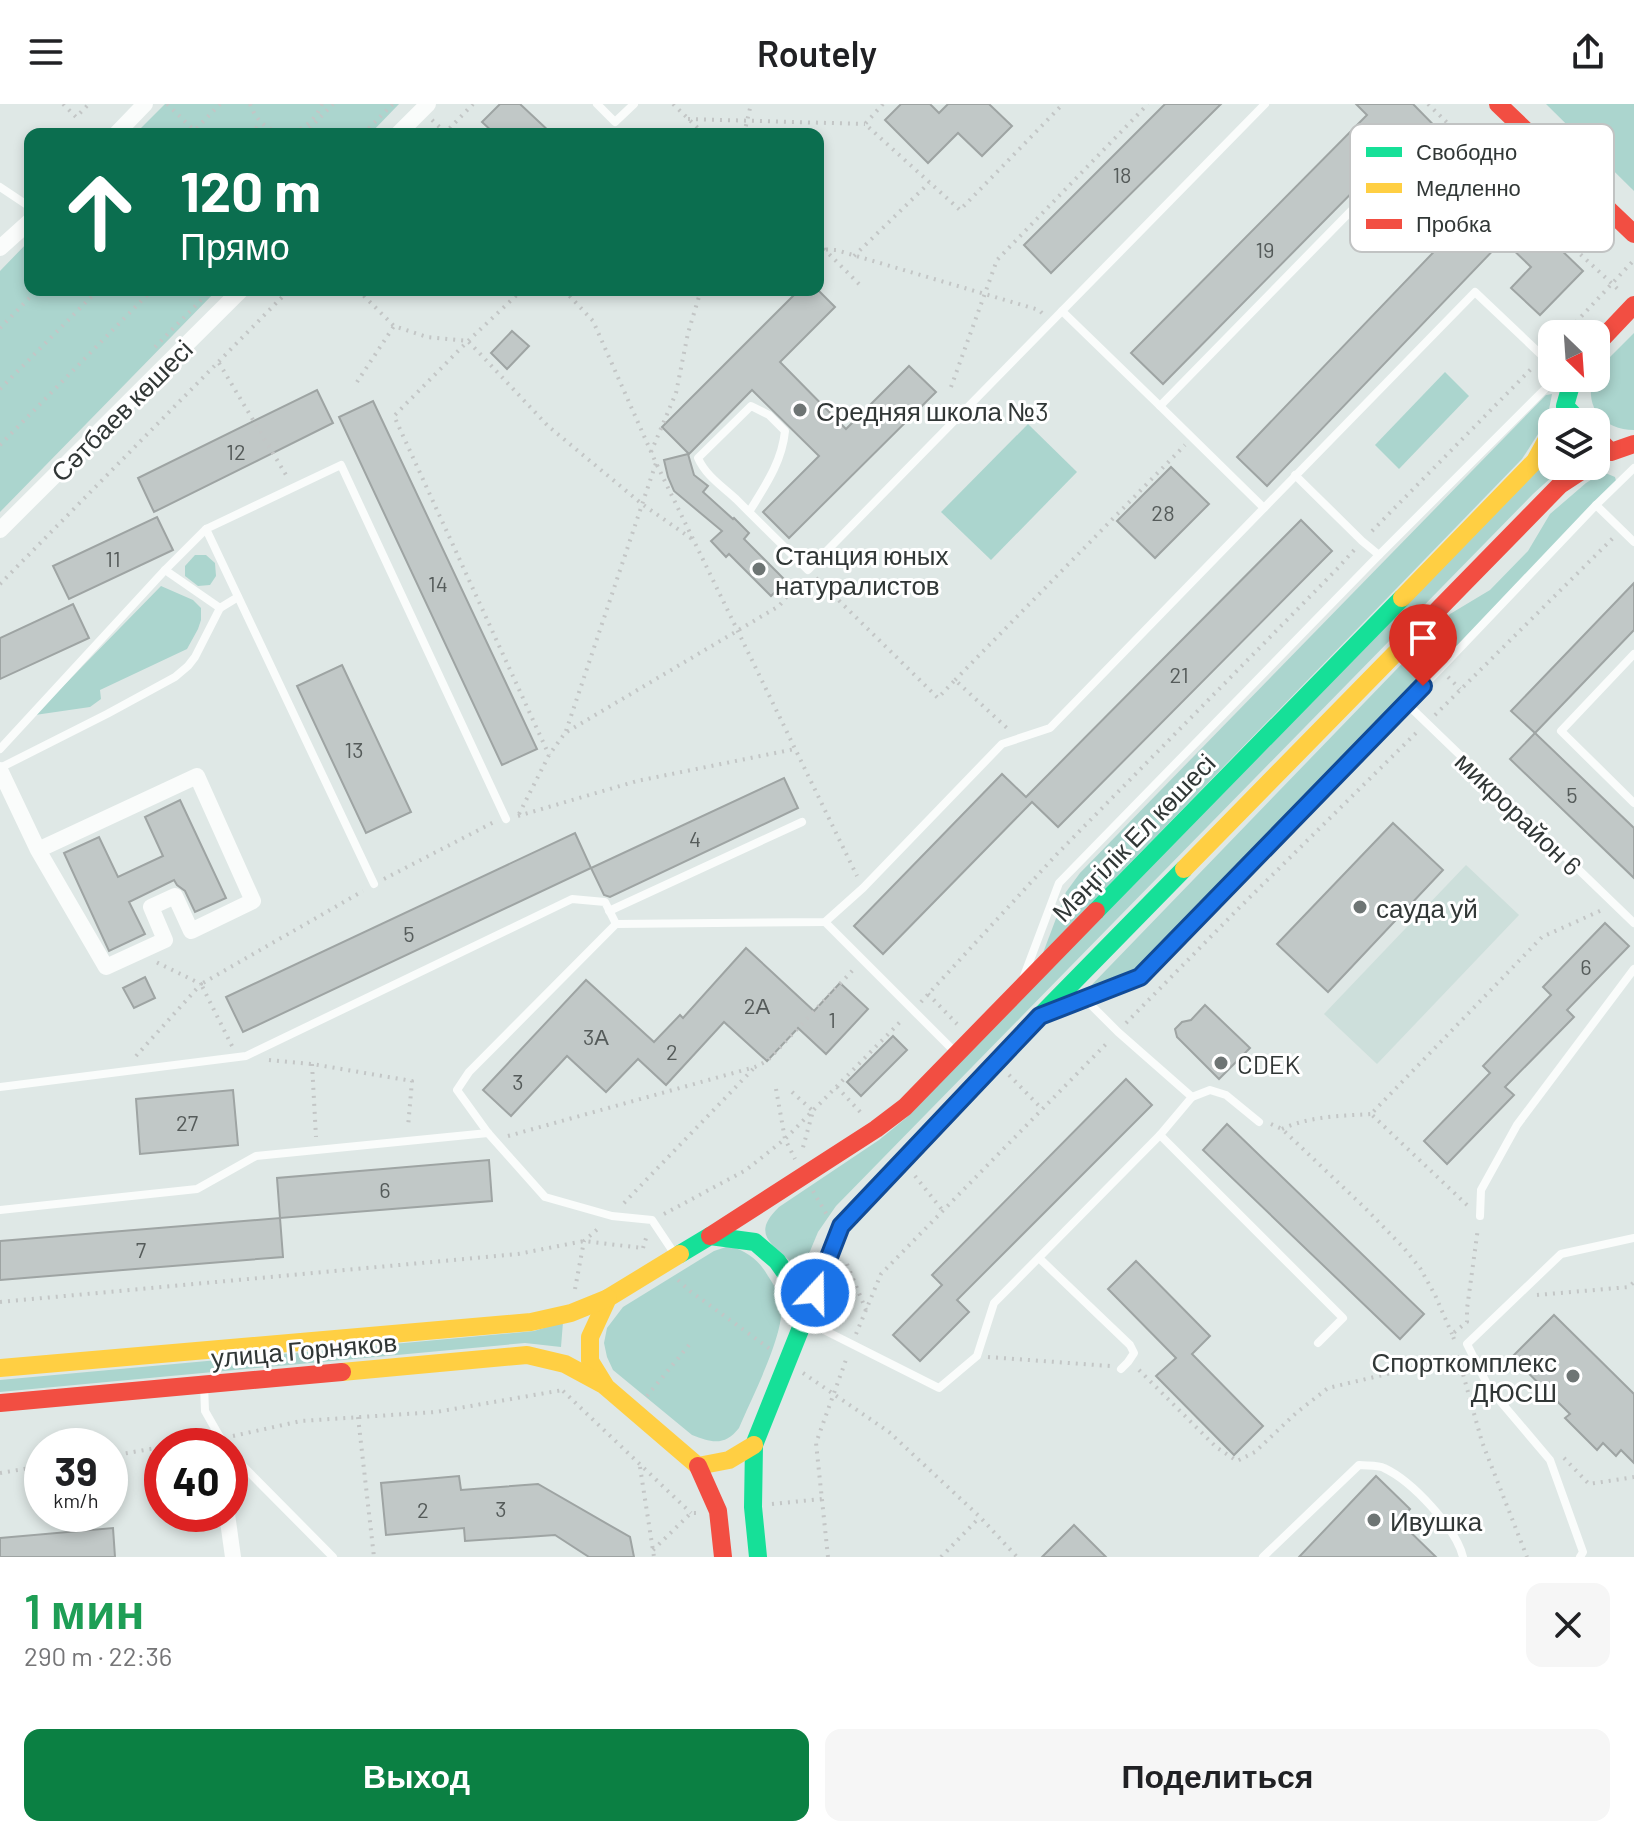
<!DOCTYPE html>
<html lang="ru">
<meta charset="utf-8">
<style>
body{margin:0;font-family:Barlow,sans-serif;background:#f6f6f6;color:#202124;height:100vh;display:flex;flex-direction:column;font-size:30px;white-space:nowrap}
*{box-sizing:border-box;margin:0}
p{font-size:26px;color:#757577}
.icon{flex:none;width:44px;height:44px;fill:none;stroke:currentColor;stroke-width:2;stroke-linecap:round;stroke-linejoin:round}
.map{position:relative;height:1453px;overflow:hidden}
.details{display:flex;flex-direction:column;background:#fff;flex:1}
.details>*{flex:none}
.hud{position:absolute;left:24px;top:24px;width:800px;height:168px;border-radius:16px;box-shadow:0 4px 12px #0003;background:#0b6e4f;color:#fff;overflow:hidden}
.needle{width:52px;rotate:155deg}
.controls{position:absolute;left:1538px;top:216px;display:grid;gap:16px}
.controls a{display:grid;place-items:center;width:72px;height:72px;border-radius:16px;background:#fff;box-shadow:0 4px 12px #0003;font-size:40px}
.speed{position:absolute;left:24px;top:1324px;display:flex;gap:16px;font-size:40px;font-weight:700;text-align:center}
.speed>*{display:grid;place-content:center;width:104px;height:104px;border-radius:50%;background:#fff;box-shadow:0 4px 12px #0003;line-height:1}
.speed small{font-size:20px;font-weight:400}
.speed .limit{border:12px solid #d22;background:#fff;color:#111}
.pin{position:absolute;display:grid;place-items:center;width:68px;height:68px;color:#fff;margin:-82px -34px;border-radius:50% 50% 50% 0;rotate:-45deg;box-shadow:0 0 8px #0007}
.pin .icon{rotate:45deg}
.me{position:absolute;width:88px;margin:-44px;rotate:21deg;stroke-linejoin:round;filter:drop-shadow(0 0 6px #0008)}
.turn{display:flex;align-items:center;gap:28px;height:168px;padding:0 24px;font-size:36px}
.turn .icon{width:104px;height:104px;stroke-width:2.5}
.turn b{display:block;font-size:56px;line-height:68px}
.round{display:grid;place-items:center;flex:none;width:84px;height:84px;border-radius:16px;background:#f6f6f6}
.overview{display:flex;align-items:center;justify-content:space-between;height:136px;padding:0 24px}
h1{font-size:48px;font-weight:600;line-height:60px;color:#1e9e55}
.primary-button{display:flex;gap:16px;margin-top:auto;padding:16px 24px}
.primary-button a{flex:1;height:92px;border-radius:16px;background:#0b8043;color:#fff;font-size:32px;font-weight:600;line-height:92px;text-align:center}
.primary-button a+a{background:#f6f6f6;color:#202124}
header{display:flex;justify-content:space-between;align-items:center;height:104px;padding:0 24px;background:#fff;font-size:36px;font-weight:600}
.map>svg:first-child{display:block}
.built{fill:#cddfdb}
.green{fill:#abd5ce}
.building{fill:#c1c8c7;stroke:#9ea4a3;stroke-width:2}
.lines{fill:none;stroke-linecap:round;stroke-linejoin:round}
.path{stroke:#c3c6c6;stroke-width:4;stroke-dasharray:2 6;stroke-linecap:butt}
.lane{stroke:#fafcfb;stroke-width:8}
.street{stroke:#fafcfb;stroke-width:16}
.fast{stroke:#16e098;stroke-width:18}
.slow{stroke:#ffcf43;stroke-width:18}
.jam{stroke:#f24e42;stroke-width:18}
.route-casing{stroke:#114b97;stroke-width:20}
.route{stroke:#1a73e8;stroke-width:14}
.poi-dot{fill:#6e7574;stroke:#fff;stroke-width:3}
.labels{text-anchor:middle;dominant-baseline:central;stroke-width:6;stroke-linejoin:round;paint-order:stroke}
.number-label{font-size:22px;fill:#555b5a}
.street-label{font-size:26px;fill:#313736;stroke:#fff}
.poi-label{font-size:26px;fill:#313736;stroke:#fff;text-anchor:start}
.key{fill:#fff;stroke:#c1c3c3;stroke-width:2}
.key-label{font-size:22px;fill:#313736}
</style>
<header><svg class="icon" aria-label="menu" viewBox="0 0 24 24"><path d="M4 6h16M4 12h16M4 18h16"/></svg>Routely<svg class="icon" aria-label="share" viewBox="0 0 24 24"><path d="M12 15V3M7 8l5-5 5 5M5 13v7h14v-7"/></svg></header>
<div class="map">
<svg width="1634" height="1453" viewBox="0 0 1634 1453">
<rect width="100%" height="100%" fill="#dfe8e6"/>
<!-- built -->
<path class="built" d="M1466,761L1519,811L1377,960L1324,910Z"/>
<!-- green -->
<g class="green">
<path d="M165,0H399L370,30H135Z"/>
<path d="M1546,0H1634V87Z"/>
<path d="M30,136V186H217L0,408V167Z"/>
<path d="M1634,229V326C1604,326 1584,304 1593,274H1596V267Z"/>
<path d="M1445,268L1469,292L1399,365L1375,341Z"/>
<path d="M1552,290L1547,316L1522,355L1043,849L1066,788L1080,769L1546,291Z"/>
<path d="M1028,320L1077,368L991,456L941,408Z"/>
<path d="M1552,347V362H1564L1533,390L836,1102L818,1128L808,1152L801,1157H790C768,1138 753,1128 779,1103L879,1036L906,1014Z"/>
<path d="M1603,368L1615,373L1617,381L1144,864L1138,869L1080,893L1450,510L1490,486L1528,447L1550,410L1586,379Z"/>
<path d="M195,451H206L215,459L216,472L210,481L198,482L185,472V462Z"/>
<path d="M161,482L193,496L201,504V516L198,525L187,545L100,586L101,595L90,603L35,611Z"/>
<path d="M729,1142C747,1147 759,1156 768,1172C773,1180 780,1190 781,1200C786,1228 751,1295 739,1324C725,1342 712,1339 692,1331L613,1266L607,1253L604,1239L607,1224L623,1203L714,1147Z"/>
<path d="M563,1218L561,1243L525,1239L0,1288V1276L534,1227Z"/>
</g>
<!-- building -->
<g class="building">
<path d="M500,0H520L552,30H495L482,18Z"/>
<path d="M901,0H930L939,9L948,0H989L1012,22L982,52L958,29L928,59L885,16Z"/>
<path d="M1165,0H1221L1051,169L1024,141Z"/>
<path d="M1356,0H1413L1467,55L1441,83L1399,41L1163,280L1131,249L1367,11Z"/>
<path d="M1477,65L1583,167L1540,211L1511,184L1531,163L1503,136L1267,382L1237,353L1473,107L1454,89Z"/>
<path d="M799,186H818L835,203L780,258L846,325L909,262L936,288L789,434L763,408L819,352L752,286L689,350L662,323Z"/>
<path d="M512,227L529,242L507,265L491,249Z"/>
<path d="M317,286L333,319L154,408L138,374Z"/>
<path d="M373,297L537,645L502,661L339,313Z"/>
<path d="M688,350L694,371L708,382L703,388L733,415L734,414L749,429L744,435L786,477L771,492L729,450L726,453L711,437L722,427L674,387L668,373L664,356Z"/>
<path d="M1171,363L1209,400L1155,454L1117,417Z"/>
<path d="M157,413L173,446L69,495L53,462Z"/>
<path d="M1301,416L1332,447L1058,723L1032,698L883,850L854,822L1002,670L1026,693Z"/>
<path d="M1634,479V526L1535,629L1511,607Z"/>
<path d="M73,500L89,534L0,575V534Z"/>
<path d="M342,561L411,708L366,729L297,582Z"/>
<path d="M1535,629L1634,724V774L1510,655Z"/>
<path d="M784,674L798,704L610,793L604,791L591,764Z"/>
<path d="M180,696L226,794L195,808L185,787L177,781L174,776L129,798L145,830L109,847L64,749L99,733L118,773L163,752L145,713Z"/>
<path d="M1393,719L1443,766L1328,888L1277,840Z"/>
<path d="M575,729L591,764L243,928L226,893Z"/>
<path d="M1605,819L1629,842L1567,906L1574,913L1505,983L1514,991L1447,1060L1424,1037L1490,969L1483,962L1551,891L1543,883Z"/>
<path d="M746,844L814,907L840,879L868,905L826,950L798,924L767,957L724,918L666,981L638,955L606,988L567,952L511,1012L483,986L586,876L654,938L680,911L683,914Z"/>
<path d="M145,873L155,894L134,904L123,884Z"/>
<path d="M1205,901L1250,944L1219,975L1177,933L1175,925L1182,918L1191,916Z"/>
<path d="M893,932L907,946L861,992L847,978Z"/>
<path d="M1126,975L1152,1001L957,1196L969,1208L920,1257L893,1231L942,1181L932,1171Z"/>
<path d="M233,986L238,1041L140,1050L136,995Z"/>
<path d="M1227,1020L1424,1210L1400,1235L1203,1046Z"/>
<path d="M489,1056L492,1097L280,1114L277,1074Z"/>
<path d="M280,1114L283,1153L0,1176V1137Z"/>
<path d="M1136,1157L1210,1232L1192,1250L1263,1322L1234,1351L1156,1272L1176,1254L1108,1185Z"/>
<path d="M1554,1211L1634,1290V1359L1621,1346L1616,1352L1603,1339L1597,1346L1565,1314L1570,1310L1512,1253Z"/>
<path d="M459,1372L461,1386L538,1380L630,1433L634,1453H589L555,1431L465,1437L464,1424L386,1431L381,1379Z"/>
<path d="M1376,1372L1410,1405L1399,1417L1436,1453H1299Z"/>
<path d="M1074,1421L1106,1453H1042Z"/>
<path d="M113,1424L115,1453H0V1434Z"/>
</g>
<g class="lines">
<!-- path -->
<g class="path">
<path d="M63,0L76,13L89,0"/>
<path d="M167,0L198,30"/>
<path d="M250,0C264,39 307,37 322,0"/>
<path d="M673,0L704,30"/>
<path d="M883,0L865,20L960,106L1063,0"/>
<path d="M1428,0L1472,43"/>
<path d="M688,15L865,20"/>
<path d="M432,16L447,30"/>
<path d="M191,30L220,0"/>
<path d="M250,30L260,20"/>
<path d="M304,30L333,0"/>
<path d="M363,30L393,0"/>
<path d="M444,30L473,0"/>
<path d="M744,30L751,0"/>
<path d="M1489,61L1579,149L1621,188"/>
<path d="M818,139L860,181"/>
<path d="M818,145L836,146L1039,206L1042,209"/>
<path d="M854,152L929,79"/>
<path d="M358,186L394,222L427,233L468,237L548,322L642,400L692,435"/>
<path d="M522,186L468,237L394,312L549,651"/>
<path d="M564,186L593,217L656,359L857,772"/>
<path d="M0,224L37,186"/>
<path d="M1565,230L1634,156"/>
<path d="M155,243L211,186"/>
<path d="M219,259L286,371"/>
<path d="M357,278L394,222"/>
<path d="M951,283L997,156L1148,0"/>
<path d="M0,285L98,186"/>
<path d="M0,341L152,186"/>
<path d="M651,348L676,289L688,229L701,186"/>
<path d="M1372,427L1534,262"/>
<path d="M816,474L938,594L955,576L1008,625"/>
<path d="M0,480L289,186"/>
<path d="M1448,573L1460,585"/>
<path d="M955,576L1185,341"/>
<path d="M1435,611L1613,434"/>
<path d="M566,627L656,359"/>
<path d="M519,710L549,651L565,629L779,502L800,477"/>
<path d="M518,712L637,677L795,645"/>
<path d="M384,775L494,718"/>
<path d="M928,890L957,920"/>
<path d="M921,898L1057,750L1337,465L1355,445"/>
<path d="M1126,919L1240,803L1417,628"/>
<path d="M232,942L201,880L363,787"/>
<path d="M136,952L201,880L156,858"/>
<path d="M269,956L312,960L412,977L408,1023"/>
<path d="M312,960L316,1033"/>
<path d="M1009,971L1042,1005"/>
<path d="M837,983L862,1010"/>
<path d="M776,985L785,1035L795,1055"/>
<path d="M792,988L813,1007L802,1047"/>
<path d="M1271,1020L1282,1025L1365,1104L1403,1143L1420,1164L1435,1191L1452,1230"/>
<path d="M1282,1025C1310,1012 1341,1012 1371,1010"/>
<path d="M508,1032L755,963L767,957L853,866"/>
<path d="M915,1072L943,1107"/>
<path d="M813,1087L827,1111"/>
<path d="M624,1099L754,964"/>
<path d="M1467,1101L1371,1010L1542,833L1602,806"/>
<path d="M664,1110L746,1066L785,1035L903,915"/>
<path d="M643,1144L647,1131"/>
<path d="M847,1160L866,1206"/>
<path d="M678,1176L690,1187L770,1245"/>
<path d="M575,1185L584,1137L601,1122"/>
<path d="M1537,1191L1629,1183L1634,1178"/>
<path d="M0,1198L518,1150L584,1137L642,1144"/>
<path d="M856,1230L881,1170L1109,937"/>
<path d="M1454,1235L1452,1230L1467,1218V1205L1478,1124"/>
<path d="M988,1253L1110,1262"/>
<path d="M1461,1263L1482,1338L1527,1453"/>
<path d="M1139,1266L1216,1343L1237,1357L1255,1348L1296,1309L1328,1284L1459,1253"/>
<path d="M803,1269L889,1328L980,1413L1017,1453"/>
<path d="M563,1287L691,1409"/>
<path d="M647,1292L689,1241"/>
<path d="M358,1313L374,1453"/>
<path d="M233,1332L301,1317L436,1308L563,1286"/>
<path d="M171,1342L208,1336"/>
<path d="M110,1352L162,1343"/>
<path d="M1564,1354L1589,1380L1634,1373"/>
<path d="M640,1363L654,1453"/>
<path d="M0,1369L42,1362"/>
<path d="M772,1400L822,1395"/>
<path d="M653,1446L691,1409H696"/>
<path d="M828,1453L816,1339L847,1253"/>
<path d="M941,1453L980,1413"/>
</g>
<!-- lane -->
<g class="lane">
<path d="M597,0L615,18L634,0"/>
<path d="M1265,0L1062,207L1160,302L1394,63L1433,101L1472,60L1515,20"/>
<path d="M0,83L30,103"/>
<path d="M1295,371L1362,437L1379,451"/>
<path d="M1596,401L1634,438"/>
<path d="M1264,404L1475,188L1552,261"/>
<path d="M749,408C765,382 782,358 785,327L769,311L751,302L698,354C706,372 722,382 736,395C760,419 784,443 808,466L1062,207"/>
<path d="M165,466L220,504"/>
<path d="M1634,550L1561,627L1634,699"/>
<path d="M1406,599L1634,819"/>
<path d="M0,645L165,466L206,425"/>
<path d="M0,664L107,610L175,573L188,562L195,553L220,504L238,493"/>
<path d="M374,780L206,425L341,361L506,715"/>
<path d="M609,807L802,718"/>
<path d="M825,818L955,948"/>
<path d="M1024,872L1059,779L1379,451L1556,274"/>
<path d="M1085,895L1118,928L1192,993L1160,1031L1343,1214L1318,1239"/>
<path d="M1056,906L1140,873L1440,565L1596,401L1634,364"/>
<path d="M0,983L246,952L572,795L605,798L616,820"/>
<path d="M1192,993L1210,986L1226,991L1259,1018"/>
<path d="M0,1106L197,1085L256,1052L488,1029"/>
<path d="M1480,1112L1481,1086L1517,1021L1634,865"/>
<path d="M676,1152L652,1116L612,1112L545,1093L488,1029L457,986L469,968L616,820L825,818L863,784L1002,640L1050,624L1264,404L1160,302"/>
<path d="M1039,1154L1130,1241L1134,1249L1128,1258L1121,1265"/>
<path d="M806,1217L939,1284L977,1252L994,1199L1160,1031"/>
<path d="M204,1280L205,1307L225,1342"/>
<path d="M230,1349L333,1453"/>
<path d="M1263,1453L1359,1361C1367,1362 1378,1361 1384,1364C1412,1377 1456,1424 1463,1453"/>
<path d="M1580,1453L1583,1448L1550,1356L1489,1284L1467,1240L1561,1150L1634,1134"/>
</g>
<!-- street -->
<g class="street">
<path d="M116,30L145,0"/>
<path d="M398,30L428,0"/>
<path d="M0,144L30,117"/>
<path d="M0,426L241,186"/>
<path d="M0,666L38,746L106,863L165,836L151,803L175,792L191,827L253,797L197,672L38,746"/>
<path d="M227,1410L233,1453"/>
</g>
<!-- fast -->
<g class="fast">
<path d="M1573,274L1565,302L1580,318"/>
<path d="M1096,807L1402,494"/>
<path d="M680,1150L710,1132L755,1138L777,1157L796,1184L804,1216L754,1341L753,1403L758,1453"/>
<path d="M804,1216L841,1122L1040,912L1184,765"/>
</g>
<!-- slow -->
<g class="slow">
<path d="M1402,494L1535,357L1552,326"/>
<path d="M1184,765L1426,518"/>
<path d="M680,1150L608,1194L590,1233V1257L606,1283L698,1362L729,1356L754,1341"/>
<path d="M0,1264L531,1218L571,1209L608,1194"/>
<path d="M342,1268L527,1251L565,1260L602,1280"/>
</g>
<!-- jam -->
<g class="jam">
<path d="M1498,0L1634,130"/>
<path d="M1596,241L1634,201"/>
<path d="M1596,333L1611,348L1634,340"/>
<path d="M1426,518L1560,381L1589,362"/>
<path d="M710,1132L876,1025L905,1003L1096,807"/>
<path d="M0,1299L342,1268"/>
<path d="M698,1362L718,1407L723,1453"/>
</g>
</g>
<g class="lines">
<defs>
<path id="route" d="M815,1189L841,1122L1040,912L1140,873L1423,582"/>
</defs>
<!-- route casing -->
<use href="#route" class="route-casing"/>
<!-- route -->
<use href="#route" class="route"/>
</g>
<!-- markers -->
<g class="poi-dot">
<circle cx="800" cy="306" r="8"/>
<circle cx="759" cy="465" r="8"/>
<circle cx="1360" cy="803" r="8"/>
<circle cx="1221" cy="959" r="8"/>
<circle cx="1573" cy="1272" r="8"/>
<circle cx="1374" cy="1416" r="8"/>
</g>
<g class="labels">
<!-- number labels -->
<g class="number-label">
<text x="1122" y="70">18</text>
<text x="1265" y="145">19</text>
<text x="236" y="347">12</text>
<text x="1163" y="408">28</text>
<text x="113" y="454">11</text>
<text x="438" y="479">14</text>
<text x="1179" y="570">21</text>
<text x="354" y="645">13</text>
<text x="1572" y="690">5</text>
<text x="695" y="734">4</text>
<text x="409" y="829">5</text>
<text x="1586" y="862">6</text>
<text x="757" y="901">2А</text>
<text x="832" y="915">1</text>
<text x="596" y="932">3А</text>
<text x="672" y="947">2</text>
<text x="518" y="977">3</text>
<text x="187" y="1018">27</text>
<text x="385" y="1085">6</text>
<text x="141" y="1145">7</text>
<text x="501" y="1404">3</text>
<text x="423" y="1405">2</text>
</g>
<!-- street labels -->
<g class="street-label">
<text transform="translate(121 306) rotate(-45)">Сәтбаев көшесі</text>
<text transform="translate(1519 709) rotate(44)">микрорайон 6</text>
<text transform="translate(1133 733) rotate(-46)">Мәңгілік Ел көшесі</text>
<text transform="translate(304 1245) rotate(-5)">улица Горняков</text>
</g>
<!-- poi labels -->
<g class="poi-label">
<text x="816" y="306">Средняя школа №3</text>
<text x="775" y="450">Станция юных<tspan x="775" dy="30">натуралистов</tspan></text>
<text x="1376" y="803">сауда уй</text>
<text x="1237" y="959">CDEK</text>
<text x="1557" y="1257" text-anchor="end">Спорткомплекс<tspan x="1557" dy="30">ДЮСШ</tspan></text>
<text x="1390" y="1416">Ивушка</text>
</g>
</g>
<!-- legend -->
<rect x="1350" y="20" width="264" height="128" rx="12" class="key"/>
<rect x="1366" y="43" width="36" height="10" fill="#16e098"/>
<rect x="1366" y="79" width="36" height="10" fill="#ffcf43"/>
<rect x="1366" y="115" width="36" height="10" fill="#f24e42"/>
<g class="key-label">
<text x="1416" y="56">Свободно</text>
<text x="1416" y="92">Медленно</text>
<text x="1416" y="128">Пробка</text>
</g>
</svg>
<div class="controls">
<a><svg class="needle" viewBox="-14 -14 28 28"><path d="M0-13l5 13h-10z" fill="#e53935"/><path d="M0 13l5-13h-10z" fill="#757577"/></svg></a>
<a><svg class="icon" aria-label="layers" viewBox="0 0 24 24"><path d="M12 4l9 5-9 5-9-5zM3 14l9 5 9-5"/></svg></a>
</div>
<div class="speed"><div>39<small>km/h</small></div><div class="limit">40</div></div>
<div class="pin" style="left:1423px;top:582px;background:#d93025"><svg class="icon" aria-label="arrive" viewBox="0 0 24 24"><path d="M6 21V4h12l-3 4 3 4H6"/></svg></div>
<svg class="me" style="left:815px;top:1189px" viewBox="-20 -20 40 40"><circle r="17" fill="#1a73e8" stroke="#fff" stroke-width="3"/><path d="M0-11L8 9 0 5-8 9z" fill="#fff"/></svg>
<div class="hud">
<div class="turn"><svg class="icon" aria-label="ahead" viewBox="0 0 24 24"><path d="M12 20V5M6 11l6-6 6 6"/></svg><div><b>120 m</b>Прямо</div></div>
</div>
</div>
<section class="details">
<div class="overview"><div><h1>1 мин</h1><p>290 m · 22:36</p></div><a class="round"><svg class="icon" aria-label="close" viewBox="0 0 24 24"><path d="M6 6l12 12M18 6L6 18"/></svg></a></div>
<div class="primary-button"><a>Выход</a><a>Поделиться</a></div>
</section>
